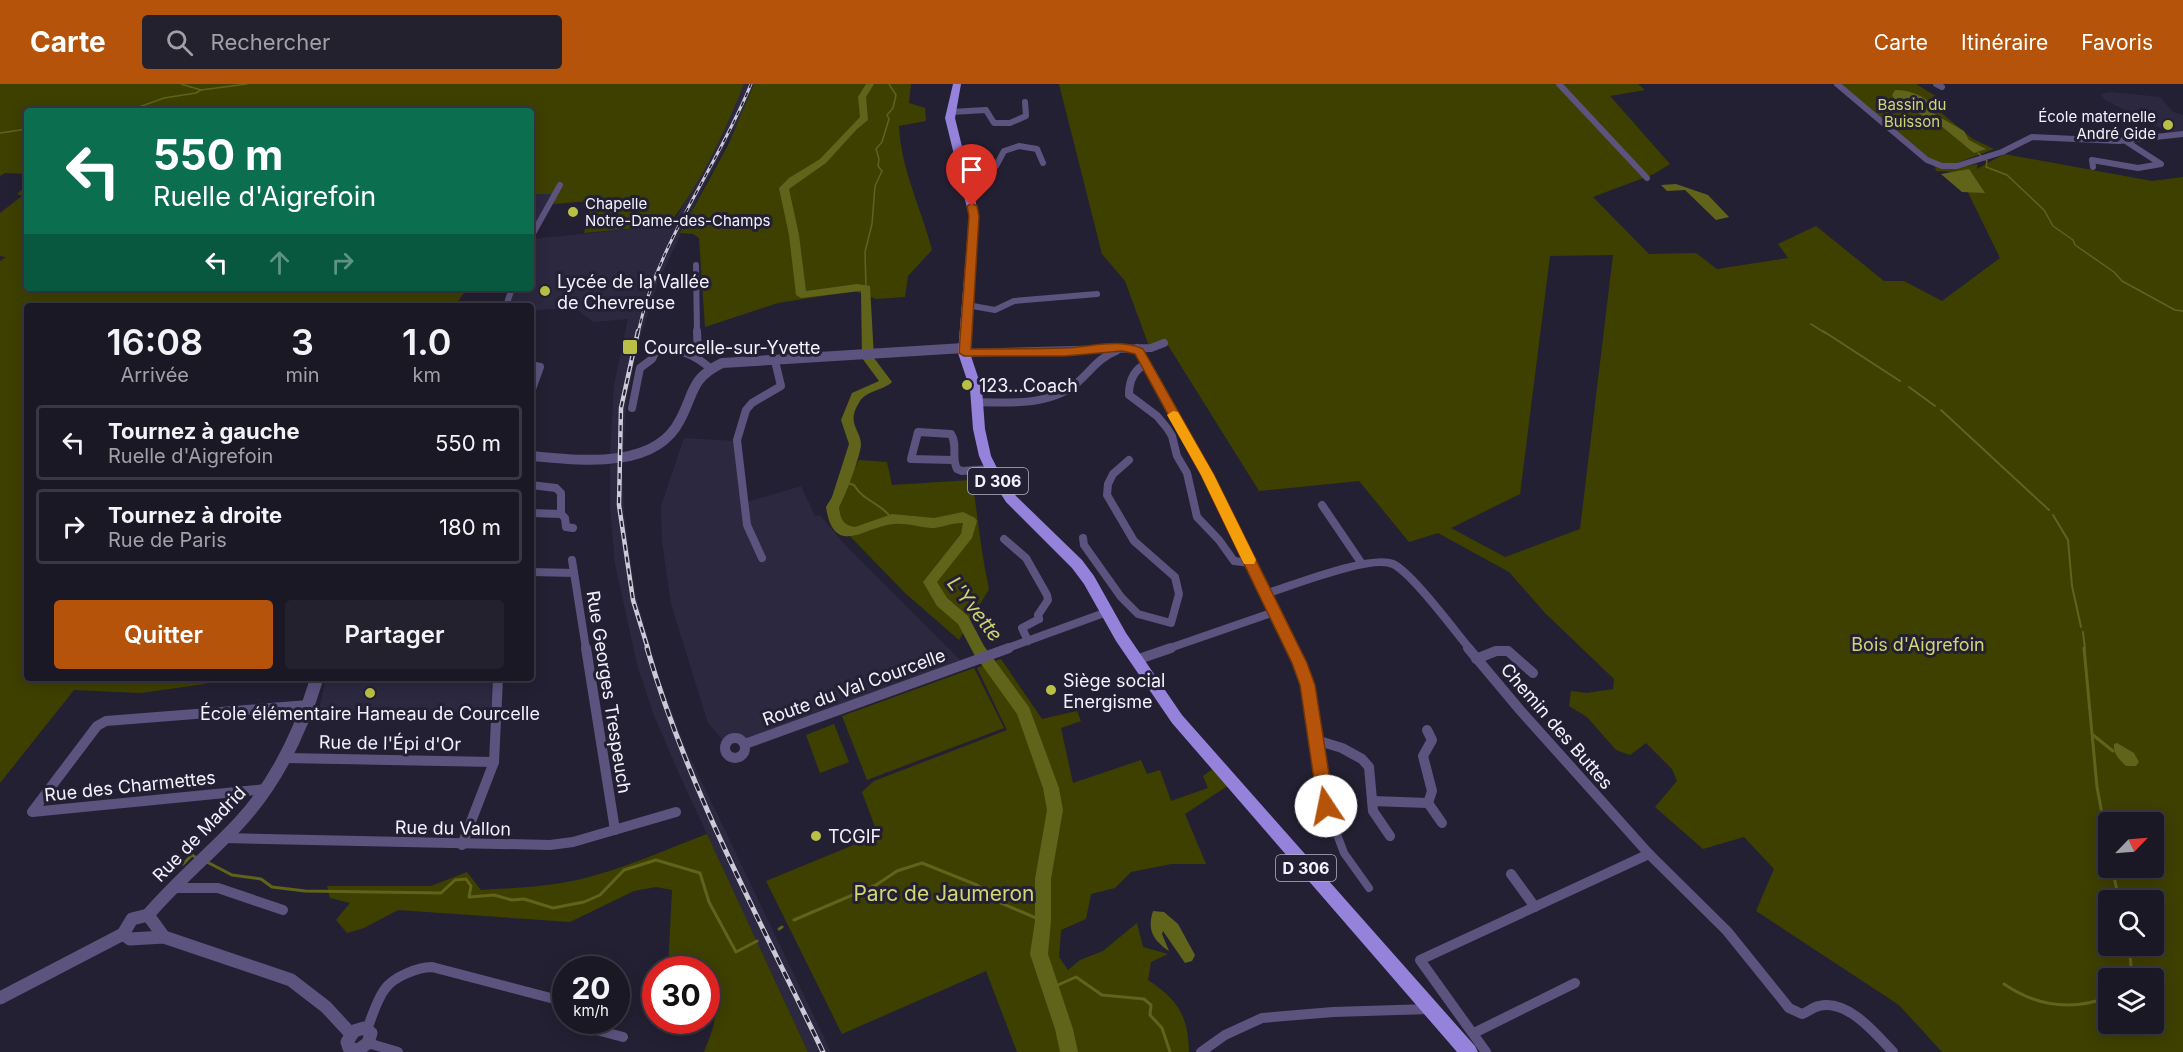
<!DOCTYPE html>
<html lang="fr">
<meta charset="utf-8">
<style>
body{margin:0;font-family:Inter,sans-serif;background:#24212e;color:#f1f3f6;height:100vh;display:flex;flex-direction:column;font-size:22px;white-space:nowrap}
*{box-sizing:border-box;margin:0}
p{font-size:20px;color:#a0a0a7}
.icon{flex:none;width:33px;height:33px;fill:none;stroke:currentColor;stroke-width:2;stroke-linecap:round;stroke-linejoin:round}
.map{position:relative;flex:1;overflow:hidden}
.details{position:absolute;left:24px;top:219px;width:510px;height:378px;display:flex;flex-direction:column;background:#1b1826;border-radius:6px;box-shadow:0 3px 15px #0003,0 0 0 2px #393743}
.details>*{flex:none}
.top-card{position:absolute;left:24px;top:24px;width:510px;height:183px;border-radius:6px;box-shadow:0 3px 15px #0003,0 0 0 2px #393743;background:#0b6e4f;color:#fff;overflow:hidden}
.needle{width:39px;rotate:65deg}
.buttons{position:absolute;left:2098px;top:728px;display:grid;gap:12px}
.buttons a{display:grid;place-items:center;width:66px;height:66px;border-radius:6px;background:#1b1826;box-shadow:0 3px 15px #0003,0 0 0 2px #393743;font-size:30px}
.speed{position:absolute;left:552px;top:872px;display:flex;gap:12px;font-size:30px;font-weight:700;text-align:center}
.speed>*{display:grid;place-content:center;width:78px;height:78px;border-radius:50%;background:#1b1826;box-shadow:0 3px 15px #0003,0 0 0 2px #393743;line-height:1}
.speed small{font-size:15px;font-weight:400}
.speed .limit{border:9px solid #d22;background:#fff;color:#111}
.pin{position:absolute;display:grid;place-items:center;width:51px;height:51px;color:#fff;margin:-62px -26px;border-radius:50% 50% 50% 0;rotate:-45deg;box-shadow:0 0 6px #0007}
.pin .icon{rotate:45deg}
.me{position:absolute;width:66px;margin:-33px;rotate:349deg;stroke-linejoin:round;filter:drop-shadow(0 0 4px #0008)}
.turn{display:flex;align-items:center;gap:21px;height:126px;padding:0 30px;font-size:27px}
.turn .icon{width:78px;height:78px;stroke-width:2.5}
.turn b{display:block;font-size:42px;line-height:51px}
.lanes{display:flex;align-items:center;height:57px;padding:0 30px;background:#0003;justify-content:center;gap:30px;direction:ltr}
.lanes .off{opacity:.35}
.eta{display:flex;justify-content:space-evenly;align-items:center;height:102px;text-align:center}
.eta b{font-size:36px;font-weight:600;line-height:42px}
.action{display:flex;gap:12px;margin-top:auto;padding:12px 30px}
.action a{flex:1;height:69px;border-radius:6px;background:#b45309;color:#fff;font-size:24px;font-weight:600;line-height:69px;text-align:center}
.action a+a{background:#24212e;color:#f1f3f6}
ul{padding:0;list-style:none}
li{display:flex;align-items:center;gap:18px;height:75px;margin:0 12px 9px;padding:0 18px;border:3px solid #393743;border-radius:6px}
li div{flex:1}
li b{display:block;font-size:22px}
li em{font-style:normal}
header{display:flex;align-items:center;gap:36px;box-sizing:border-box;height:84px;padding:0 30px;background:#b45309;color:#fff}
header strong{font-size:28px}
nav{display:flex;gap:33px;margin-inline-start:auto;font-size:21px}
.search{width:420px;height:54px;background:#24212e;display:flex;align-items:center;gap:15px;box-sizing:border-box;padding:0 21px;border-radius:6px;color:#a0a0a7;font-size:22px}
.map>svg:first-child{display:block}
.built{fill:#2c2840}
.green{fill:#3e4000;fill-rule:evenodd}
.water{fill:#60631a}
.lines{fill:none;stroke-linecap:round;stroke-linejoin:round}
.stream-far2{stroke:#60631a;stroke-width:1.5}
.stream-far1{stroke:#60631a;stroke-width:2}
.stream{stroke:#60631a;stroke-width:3}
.river{fill:#60631a;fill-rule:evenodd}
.pedestrian{stroke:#5c547f;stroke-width:8}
.minor-far2{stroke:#5c547f;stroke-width:6}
.minor-far1{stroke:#5c547f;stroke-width:8}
.minor{stroke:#5c547f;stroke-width:10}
.tertiary-far1{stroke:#5c547f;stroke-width:10}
.tertiary{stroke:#5c547f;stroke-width:13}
.primary{fill:#9582db;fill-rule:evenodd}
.rail-far2-casing{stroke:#cdcad8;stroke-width:3}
.rail-far1-casing{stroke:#cdcad8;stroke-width:4.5}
.rail-casing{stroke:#cdcad8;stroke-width:5}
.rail-far2{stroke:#242033;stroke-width:1.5;stroke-dasharray:5;stroke-linecap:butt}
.rail-far1{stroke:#242033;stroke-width:2;stroke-dasharray:6;stroke-linecap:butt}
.rail{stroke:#242033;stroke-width:3;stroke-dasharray:8;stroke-linecap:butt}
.route{fill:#b45309;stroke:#753606;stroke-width:1.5}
.slow{fill:#f59e0b}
.poi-dot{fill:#bac045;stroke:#242033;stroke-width:2}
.labels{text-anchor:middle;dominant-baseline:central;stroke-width:6;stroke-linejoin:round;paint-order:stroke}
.far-park-label{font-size:15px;fill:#d0d673;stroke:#242033}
.far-poi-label{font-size:15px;fill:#f3f1fe;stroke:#242033;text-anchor:end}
.shield{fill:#242033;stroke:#b5b2c1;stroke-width:1.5}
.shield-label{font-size:16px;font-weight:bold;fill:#f3f1fe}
.poi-label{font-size:18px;fill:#f3f1fe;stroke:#242033;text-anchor:start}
.park-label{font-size:18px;fill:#d0d673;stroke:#242033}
.street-label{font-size:18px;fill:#f3f1fe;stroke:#242033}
.water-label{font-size:20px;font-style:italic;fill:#ced471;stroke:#242033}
.near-park-label{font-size:21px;fill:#d0d673;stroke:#242033}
</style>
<header>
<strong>Carte</strong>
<div class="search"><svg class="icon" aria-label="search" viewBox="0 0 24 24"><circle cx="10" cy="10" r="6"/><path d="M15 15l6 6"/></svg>Rechercher</div>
<nav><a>Carte</a><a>Itinéraire</a><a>Favoris</a></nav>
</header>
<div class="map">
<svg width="2183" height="968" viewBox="0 0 2183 968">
<rect width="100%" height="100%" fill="#242033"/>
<!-- built -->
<g class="built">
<path d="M744,0H754L740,34L701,108L658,198L639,257L627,314L623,369L610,371L614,301L628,235L593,238L574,223L531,227V222H504L510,204H531V155L672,141L711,72Z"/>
<path d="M2111,8L2160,13L2173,28L2183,31V47L2169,49L2105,16L2101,10Z"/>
<path d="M531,110H552L531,147Z"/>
<path d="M684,354L735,357L744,419L801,402L815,432L820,431L845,461L965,581L742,656L734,655L726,660L708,639L671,520L662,457L661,422Z"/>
<path d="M622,379L624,429L635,508L659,594L687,667L831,968H808L680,692L653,629L637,580L615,480L610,422V381Z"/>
<path d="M326,594H492L491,629L319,625Z"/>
</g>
<!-- green -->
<g class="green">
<path d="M0,0H744C724,49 701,100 668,141L584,149L591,117L552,120L556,110H531V27H27V90L5,89L0,92Z"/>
<path d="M754,0H911L909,19L925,24L926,37L899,42C901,86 921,123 932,166L908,192L905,213L876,215L855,207L778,219L705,243L699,154L693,150L680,149L728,61Z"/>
<path d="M1059,0H1638L1645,6L1610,12L1670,80L1654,90L1593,113L1649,170L1696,169L1717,185L1788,174L1778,160L1816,142L1884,197H1904L1942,217L2000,174L1958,88L1936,87L1935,82L1952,85L1977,80V85L2004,70L2152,97L2183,93V968H1942L1899,921L1756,827L1774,785L1744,753L1703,765L1655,723L1677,697L1672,685L1646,659L1630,671L1616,666L1587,633L1569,622L1571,607L1587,609L1613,605L1614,595L1545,529L1509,488L1438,449L1409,458L1359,397L1259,407L1166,258L1149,262L1125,197L1102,170ZM1613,171L1580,445L1505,473L1451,444L1520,410L1550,172ZM2109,738H2154V783H2109ZM2109,816H2154V861H2109ZM2109,894H2154V939H2109Z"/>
<path d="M1841,0H1916L1947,19L1939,27L1973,55L1994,65L1949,82L1932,77Z"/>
<path d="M27,101V204L467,205L456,220L438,222H27V594H208L205,600L141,609L74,606L0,699V177L6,173L0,172V129L22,112L17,110Z"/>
<path d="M859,376L887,378L892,401L972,396C978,433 981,469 989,505L959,556L905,509L843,445L836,420Z"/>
<path d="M1001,575L1042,635L1077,627L1081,637L1061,644L1073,699L1141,676L1147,690L1160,686L1171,717L1208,704L1203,692L1214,684L1229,701L1185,730L1206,780H1171L1131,788L1115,804L1091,810L1086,835L1061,846L1059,873L1068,886L1080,876L1103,867L1137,839L1143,863L1168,870L1151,878L1148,896C1178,916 1188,931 1189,968H1017L986,887L842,950L766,797L878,751L862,708L874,697L1007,646L977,584Z"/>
<path d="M974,584L1004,644L867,696L842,632Z"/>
<path d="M834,640L849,678L820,689L806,651Z"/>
<path d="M707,750L808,968H704C711,950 724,922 707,906L706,885H668L672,806L656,803L634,807L570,838L398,826L364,844L347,849L336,836L350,819L330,814L327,802H431L467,788L481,806C513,804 545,803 577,796C622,786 664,766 707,750Z"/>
</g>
<!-- water -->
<g class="water">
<path d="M1895,6C1911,6 1923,12 1935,22L1929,27L1964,47L1969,56L1986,65L1974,69L1940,41L1895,16L1892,11Z"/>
<path d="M1969,85L1985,109L1962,108L1941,90Z"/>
<path d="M1676,100L1708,111L1729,133L1716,136L1685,106L1667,107L1661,101Z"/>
<path d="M2117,659L2134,669L2139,678L2136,682H2126C2119,675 2113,670 2114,660Z"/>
<path d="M1153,827L1164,828L1178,840L1195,871L1192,877L1185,879L1163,847L1162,850L1169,867C1153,856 1147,846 1153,827Z"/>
</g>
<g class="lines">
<!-- stream-far2 -->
<g class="stream-far2">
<path d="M181,0L201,6L247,0"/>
<path d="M128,27L164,14L196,9L201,6"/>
<path d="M0,49L27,45"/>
<path d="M1978,69L1987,77L1986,83L2007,91L2044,126L2053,142L2073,156L2075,161L2114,188L2122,197L2175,226L2183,227"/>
<path d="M866,204L865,168L872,140L875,102L882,87L878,82L879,75L876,65L882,58L889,35L887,31L893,24L896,11L889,0"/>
<path d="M1811,240L1825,249"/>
</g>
<!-- stream-far1 -->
<g class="stream-far1">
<path d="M1823,247L1900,297"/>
<path d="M1909,303L1935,322"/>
<path d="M1941,326L2049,426"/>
<path d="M844,398L854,401C863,417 883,420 892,435"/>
<path d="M2053,431L2068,456L2072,502L2081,543"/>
<path d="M2083,548L2085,565"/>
</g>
<!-- stream -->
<g class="stream">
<path d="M2084,564L2097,703L2109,767"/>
<path d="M2093,651L2113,667"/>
<path d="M207,778L232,791L261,795L272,803L305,807L441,809L455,796L466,795L471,802L469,813L494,811L512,816L524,815L553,824L584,818L600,811L624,786L656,776L700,789L709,818L736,868L757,857"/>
<path d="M183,780L192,771L195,773"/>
<path d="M2112,783L2119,816"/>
<path d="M794,836L876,801L897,787L922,779L977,801L1001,819L1043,837"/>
<path d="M779,845L782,843"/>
<path d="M2129,861L2131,882L2129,894"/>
<path d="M2004,900C2036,922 2072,927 2109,913"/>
<path d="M1049,905L1076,893L1102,911L1144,915L1151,921L1150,931L1162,944L1170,968"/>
</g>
<!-- river -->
<path class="river" d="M866,0H874L866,13L868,36L857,45L826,79L789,105L799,151L806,207L857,200L870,202L874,274L892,298C884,306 866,307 860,317C845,340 861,345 861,361C860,373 845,413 839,423C840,434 843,442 855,443L892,430L934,434L963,428L975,434L977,437L972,454L937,498L947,514L968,532L984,562L1029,623L1059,704L1063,726L1051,795V837L1048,870L1073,945L1078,968H1060L1055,945L1030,870L1035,837V795L1047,726L1043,704L1017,630L974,570L958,540L937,522L923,498L961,450L963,439C953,438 942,444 931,444C919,443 906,439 894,440C867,441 834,476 826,423L832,413L849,360L841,336L852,309L879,297L862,274L861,207L801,214L796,211L789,151L779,104L789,94L820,75L860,33L858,13Z"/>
<!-- pedestrian -->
<path class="pedestrian" d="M1326,721L1344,769L1369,804"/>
<!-- minor-far2 -->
<g class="minor-far2">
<path d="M1559,0L1647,94"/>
<path d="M1837,0L1927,76L1942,82H1957L2002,68L2032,53L2119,57L2183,50"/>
<path d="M1936,0L1942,3"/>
<path d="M950,28L986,26L994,39H1010L1026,32L1025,18"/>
<path d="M2093,83L2092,76L2138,84L2161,80L2124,56"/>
<path d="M963,86L996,82L1004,67L1019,62L1037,65L1043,79"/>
<path d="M531,153L560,101"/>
<path d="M696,181L697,249"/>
<path d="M967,221L995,226L1014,217L1097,210"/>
<path d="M506,222L512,204"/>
</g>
<!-- minor-far1 -->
<g class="minor-far1">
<path d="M697,247L698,273"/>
<path d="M1137,264L1207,391L1293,565"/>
<path d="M659,266C679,263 695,271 710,284"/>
<path d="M964,269L1151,264L1164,259"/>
<path d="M1146,280C1133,286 1129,297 1129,311L1157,332L1167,344L1172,352L1177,372L1187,389L1197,433L1219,456L1234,477L1251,479"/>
<path d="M531,281L540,283L531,308"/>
<path d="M977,318C1009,319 1050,322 1077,299C1091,287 1098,274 1116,267"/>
<path d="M632,324L640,284L652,275L655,269"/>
<path d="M953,376L911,375L918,348L951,350C958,361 951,373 957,385L962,387L991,385"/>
<path d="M531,401L556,404L561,409V430L531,429"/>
<path d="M1322,421L1362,480"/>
<path d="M561,430L565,434L566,443L573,444"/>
<path d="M1083,454L1084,461L1121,513L1138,530L1171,539L1179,510L1175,493L1134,457L1107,411L1108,400L1113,390L1129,376"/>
<path d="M1004,455L1026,474L1047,511L1048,516L1038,531L1039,535"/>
<path d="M762,474L747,441L737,356L746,326L752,319L781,302L775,277"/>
<path d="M572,476L586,565"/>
<path d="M531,488L574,489"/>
<path d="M1265,510C1291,502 1371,470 1393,480C1412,489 1454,546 1470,565"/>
<path d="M1028,557L1022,544L1039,535"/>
<path d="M1005,565L1107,528"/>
<path d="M1167,565L1274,528"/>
</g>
<!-- minor -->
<g class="minor">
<path d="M586,564L615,746"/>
<path d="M1293,564L1308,601L1326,721"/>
<path d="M1468,564L1520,626L1649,770L1727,847L1789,924L1802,930C1808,928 1813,923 1819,922C1848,915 1876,950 1893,968"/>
<path d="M1476,575L1496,567H1508L1533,589"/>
<path d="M1136,576L1171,564"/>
<path d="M1427,646L1432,656L1423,672L1432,707L1428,719"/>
<circle cx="735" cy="664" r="10"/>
<path d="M1316,656L1342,664L1362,675L1369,683L1373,727L1390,752"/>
<path d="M745,660L1009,564"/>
<path d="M286,674L494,678"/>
<path d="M266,705L32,728L97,642L106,637L309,621"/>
<path d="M1372,717L1428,719L1442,739"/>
<path d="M224,754L550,761L573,758L676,728"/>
<path d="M462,761L494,678L498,594"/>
<path d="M1511,790L1535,823"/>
<path d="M174,804H218L283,826"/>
<path d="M573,936L578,941L623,953"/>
<path d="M367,945C372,933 377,915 385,905C393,893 418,883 432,883L566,918"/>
<path d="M1474,949L1575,899"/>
<path d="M368,959L398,968"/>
<path d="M1201,968L1225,951L1262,934L1333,928L1430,925"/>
<path d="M1486,968L1420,876L1649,770"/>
</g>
<!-- tertiary-far1 -->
<path class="tertiary-far1" d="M531,372C577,376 655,387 680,336C695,308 690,295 722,279L964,264"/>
<!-- tertiary -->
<g class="tertiary">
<path d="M148,831C176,798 209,771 239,739C277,698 301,647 317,594"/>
<path d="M148,831L164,853"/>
<path d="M123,850L130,855L164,853L291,896L326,923L351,950"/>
<path d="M123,850L132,835L148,831"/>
<path d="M0,914L123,850"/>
<path d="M364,944L371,949L368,959L358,966L349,964L347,958L354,947Z"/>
</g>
<!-- primary -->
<path class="primary" d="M953,0H961L955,34L979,132L970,269L982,305L985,345L991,372L997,384L1016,412L1082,476L1094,492L1126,549L1182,631L1475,962L1478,968H1457L1172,639L1116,557L1084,500L1072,484L1006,418L985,385L979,372L973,345L970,305L958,269L969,132L945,34Z"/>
<defs>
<path id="rail-far2" d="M638,249C657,159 717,84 751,0"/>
<path id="rail-far1" d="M638,247L621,324L619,421L633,516L648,565"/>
<path id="rail" d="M647,564C688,705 760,836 823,968"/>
</defs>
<!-- rail-far2 casing -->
<use href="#rail-far2" class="rail-far2-casing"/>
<!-- rail-far1 casing -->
<use href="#rail-far1" class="rail-far1-casing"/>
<!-- rail casing -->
<use href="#rail" class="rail-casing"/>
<!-- rail-far2 -->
<use href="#rail-far2" class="rail-far2"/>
<!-- rail-far1 -->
<use href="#rail-far1" class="rail-far1"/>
<!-- rail -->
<use href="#rail" class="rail"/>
</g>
<!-- route -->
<path class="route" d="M972,119L977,122L979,132L971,265C1002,265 1033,265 1065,264C1090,263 1121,254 1143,265L1214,391L1307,579L1315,601L1334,722L1331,726L1326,729L1320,726L1318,722L1300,601L1292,579L1201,391L1135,270L1122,267L1065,272H964L959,269L969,132L967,122Z"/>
<!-- slow -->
<path class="slow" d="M1173,327L1178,328L1214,391L1256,476L1254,480H1244L1242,476L1201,391L1167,331Z"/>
<!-- markers -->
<g class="poi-dot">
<circle cx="2168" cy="41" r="6"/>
<circle cx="573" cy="128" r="6"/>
<circle cx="545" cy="207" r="6"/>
<rect x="622" y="255" width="16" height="16" rx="3"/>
<circle cx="967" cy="301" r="6"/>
<circle cx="1051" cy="606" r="6"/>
<circle cx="370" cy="609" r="6"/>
<circle cx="816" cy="752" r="6"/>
</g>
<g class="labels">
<!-- far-park labels -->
<g class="far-park-label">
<text x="1912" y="20">Bassin du<tspan x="1912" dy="17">Buisson</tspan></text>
</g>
<!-- far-poi labels -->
<g class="far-poi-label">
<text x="2156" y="32">École maternelle<tspan x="2156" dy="17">André Gide</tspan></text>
<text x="585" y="119" text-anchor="start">Chapelle<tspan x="585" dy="17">Notre-Dame-des-Champs</tspan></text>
</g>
<!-- shield labels -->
<g class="shield">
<rect x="968" y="384" width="60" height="26" rx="4.5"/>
<rect x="1276" y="771" width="60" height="26" rx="4.5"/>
</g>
<g class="shield-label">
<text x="998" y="397">D 306</text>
<text x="1306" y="784">D 306</text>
</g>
<!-- poi labels -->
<g class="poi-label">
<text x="557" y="197">Lycée de la Vallée<tspan x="557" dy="21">de Chevreuse</tspan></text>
<text x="644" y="263">Courcelle-sur-Yvette</text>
<text x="979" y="301">123...Coach</text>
<text x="1063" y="596">Siège social<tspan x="1063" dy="21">Energisme</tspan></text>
<text x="370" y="629" text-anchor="middle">École élémentaire Hameau de Courcelle</text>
<text x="828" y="752">TCGIF</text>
</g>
<!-- park labels -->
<g class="park-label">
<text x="1918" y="560">Bois d'Aigrefoin</text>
</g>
<!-- street labels -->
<g class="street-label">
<text transform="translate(854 603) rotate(-20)">Route du Val Courcelle</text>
<text transform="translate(609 608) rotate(81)">Rue Georges Trespeuch</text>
<text transform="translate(1557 642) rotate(49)">Chemin des Buttes</text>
<text transform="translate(390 659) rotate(1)">Rue de l'Épi d'Or</text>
<text transform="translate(130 702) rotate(-6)">Rue des Charmettes</text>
<text transform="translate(453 744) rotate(1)">Rue du Vallon</text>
<text transform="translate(199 750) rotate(-46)">Rue de Madrid</text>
</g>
<!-- water labels -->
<g class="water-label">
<text transform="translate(975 525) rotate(52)">L'Yvette</text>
</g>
<!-- near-park labels -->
<g class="near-park-label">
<text x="944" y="809">Parc de Jaumeron</text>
</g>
</g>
</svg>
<div class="buttons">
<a><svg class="needle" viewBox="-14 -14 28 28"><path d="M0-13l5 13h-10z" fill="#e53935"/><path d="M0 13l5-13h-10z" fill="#a0a0a7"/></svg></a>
<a><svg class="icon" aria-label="search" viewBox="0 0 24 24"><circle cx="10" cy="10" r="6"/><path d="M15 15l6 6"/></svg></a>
<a><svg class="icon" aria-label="layers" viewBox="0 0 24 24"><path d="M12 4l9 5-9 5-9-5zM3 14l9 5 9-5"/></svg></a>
</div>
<div class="speed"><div>20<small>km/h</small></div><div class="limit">30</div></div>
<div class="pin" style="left:972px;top:122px;background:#d93025"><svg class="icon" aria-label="arrive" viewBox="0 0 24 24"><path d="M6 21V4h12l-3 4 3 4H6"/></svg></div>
<svg class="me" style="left:1326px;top:722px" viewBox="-20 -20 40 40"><circle r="19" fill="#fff"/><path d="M0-13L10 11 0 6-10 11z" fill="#b45309"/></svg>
<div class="top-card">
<div class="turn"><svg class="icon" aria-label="left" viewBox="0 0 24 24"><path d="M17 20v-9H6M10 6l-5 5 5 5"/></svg><div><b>550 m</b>Ruelle d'Aigrefoin</div></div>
<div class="lanes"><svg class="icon" aria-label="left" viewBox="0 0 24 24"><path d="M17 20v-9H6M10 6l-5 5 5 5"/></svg><svg class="icon off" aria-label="ahead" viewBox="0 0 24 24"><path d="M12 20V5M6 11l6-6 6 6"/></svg><svg class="icon off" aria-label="right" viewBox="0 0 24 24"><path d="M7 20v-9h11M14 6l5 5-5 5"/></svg></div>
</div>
<section class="details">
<div class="eta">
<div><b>16:08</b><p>Arrivée</p></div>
<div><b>3</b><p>min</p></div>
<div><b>1.0</b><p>km</p></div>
</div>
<ul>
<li><svg class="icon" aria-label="left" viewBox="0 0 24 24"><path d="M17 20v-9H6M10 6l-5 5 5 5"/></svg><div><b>Tournez à gauche</b><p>Ruelle d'Aigrefoin</p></div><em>550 m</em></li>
<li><svg class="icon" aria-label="right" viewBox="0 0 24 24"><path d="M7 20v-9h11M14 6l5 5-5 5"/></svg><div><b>Tournez à droite</b><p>Rue de Paris</p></div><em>180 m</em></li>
</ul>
<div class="action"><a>Quitter</a><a>Partager</a></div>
</section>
</div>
